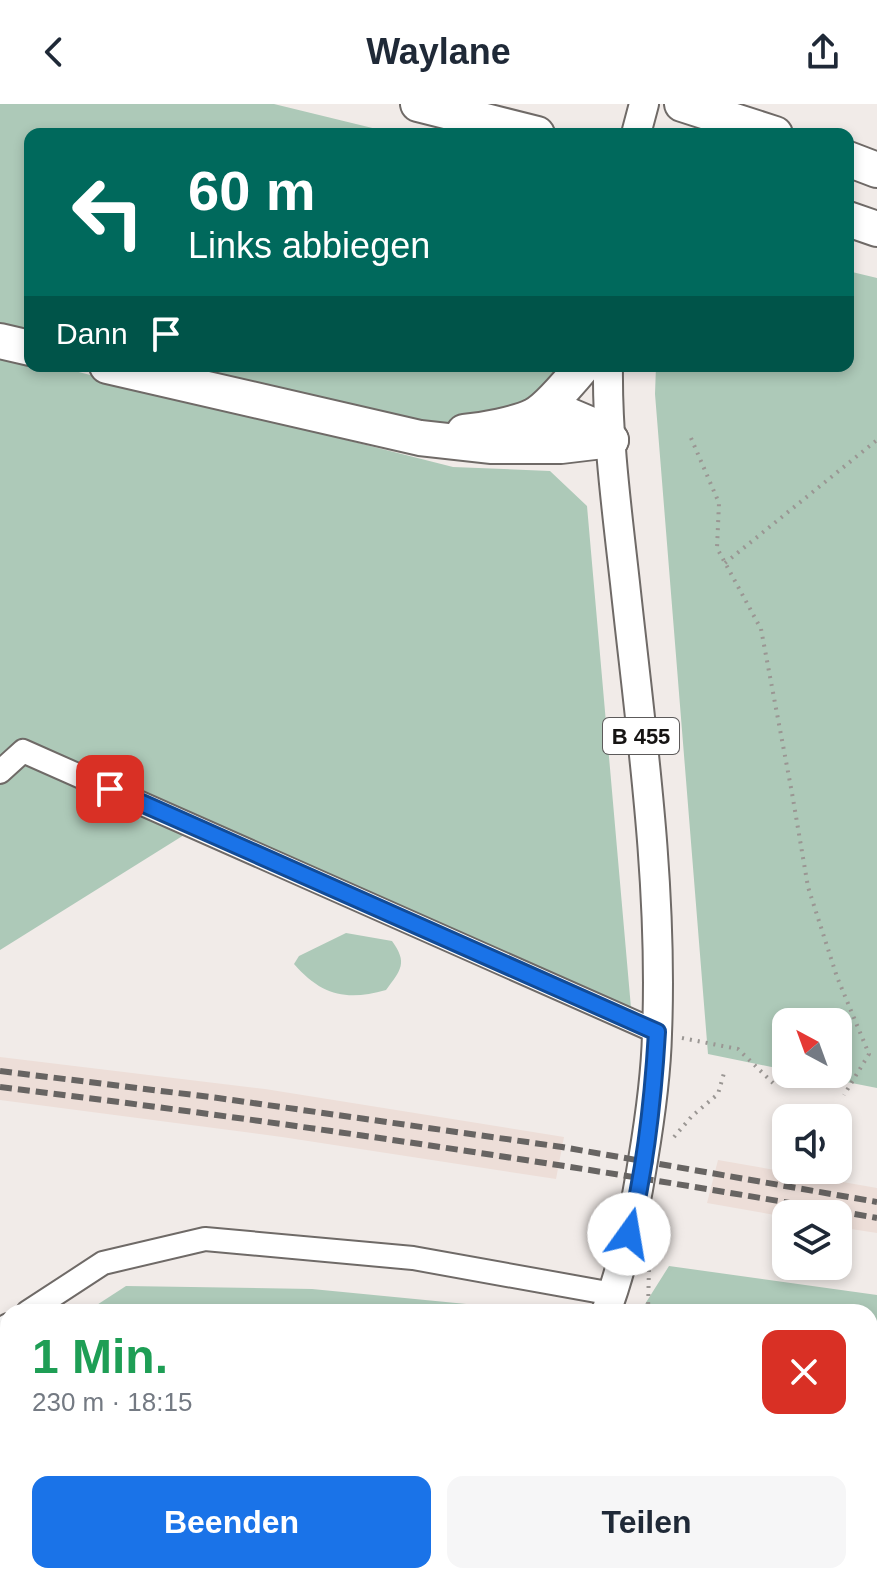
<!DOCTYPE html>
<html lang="de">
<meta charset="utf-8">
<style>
body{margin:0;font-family:Arial,sans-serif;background:#f6f6f7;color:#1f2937;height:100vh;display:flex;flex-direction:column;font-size:30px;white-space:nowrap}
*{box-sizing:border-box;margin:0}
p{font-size:26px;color:#747a83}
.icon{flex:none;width:44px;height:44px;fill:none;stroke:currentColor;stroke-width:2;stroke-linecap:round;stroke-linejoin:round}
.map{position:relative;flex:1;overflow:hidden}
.sheet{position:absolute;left:0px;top:1200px;width:878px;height:280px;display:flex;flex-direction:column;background:#fff;border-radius:24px 24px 0 0;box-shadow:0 4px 12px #0003}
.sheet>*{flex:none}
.hud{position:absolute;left:24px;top:24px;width:830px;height:244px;border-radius:16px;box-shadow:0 4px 12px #0003;background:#00695c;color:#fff;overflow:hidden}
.needle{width:52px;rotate:319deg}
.controls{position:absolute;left:772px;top:904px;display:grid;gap:16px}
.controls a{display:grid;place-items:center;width:80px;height:80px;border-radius:16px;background:#fff;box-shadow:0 4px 12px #0003;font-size:40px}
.pin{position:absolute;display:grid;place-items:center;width:68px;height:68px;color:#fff;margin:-34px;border-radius:16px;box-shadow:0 4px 12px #0006}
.me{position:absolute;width:88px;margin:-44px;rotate:13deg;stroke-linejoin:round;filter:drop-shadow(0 0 6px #0008)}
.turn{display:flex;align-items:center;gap:28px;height:168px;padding:0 32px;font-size:36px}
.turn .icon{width:104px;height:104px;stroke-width:2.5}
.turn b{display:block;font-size:56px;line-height:68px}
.then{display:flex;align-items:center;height:76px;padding:0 32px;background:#0003;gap:16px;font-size:30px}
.round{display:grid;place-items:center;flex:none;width:84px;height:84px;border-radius:16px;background:#f6f6f7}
.overview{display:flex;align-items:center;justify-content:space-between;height:136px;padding:0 32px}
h1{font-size:48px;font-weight:700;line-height:60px;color:#1e9e55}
.button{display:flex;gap:16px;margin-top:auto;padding:16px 32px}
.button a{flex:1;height:92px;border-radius:16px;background:#1a73e8;color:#fff;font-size:32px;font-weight:700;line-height:92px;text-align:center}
.button a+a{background:#f6f6f7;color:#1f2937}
header{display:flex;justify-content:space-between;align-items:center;height:104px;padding:0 32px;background:#fff;font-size:36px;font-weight:700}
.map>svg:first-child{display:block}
.built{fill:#edded8}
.green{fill:#adc9b8}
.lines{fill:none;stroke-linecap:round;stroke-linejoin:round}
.minor-casing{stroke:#6f6a67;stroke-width:26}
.major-casing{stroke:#6f6a67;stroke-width:32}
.highway-casing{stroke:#6f6a67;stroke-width:38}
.path{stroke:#9a9693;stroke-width:4;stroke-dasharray:2 6;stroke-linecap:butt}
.minor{stroke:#fff;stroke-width:22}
.major{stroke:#fff;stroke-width:28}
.highway{stroke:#fff;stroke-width:34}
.rail{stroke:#676462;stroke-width:6;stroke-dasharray:12 6;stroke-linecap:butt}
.route-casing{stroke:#114b97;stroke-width:20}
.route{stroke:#1a73e8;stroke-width:14}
.labels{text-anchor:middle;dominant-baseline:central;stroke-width:8;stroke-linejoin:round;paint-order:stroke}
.shield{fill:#fff;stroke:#5c5a5a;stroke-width:2}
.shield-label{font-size:22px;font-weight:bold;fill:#161413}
</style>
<header><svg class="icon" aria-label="back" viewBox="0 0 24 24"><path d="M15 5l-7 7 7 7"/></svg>Waylane<svg class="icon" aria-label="share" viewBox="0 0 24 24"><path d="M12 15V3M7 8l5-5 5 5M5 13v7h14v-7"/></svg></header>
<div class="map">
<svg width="877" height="1480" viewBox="0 0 877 1480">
<rect width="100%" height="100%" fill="#f1ebe8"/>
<!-- built -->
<g class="built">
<path d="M0,953L265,985L564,1033L556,1075L282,1033L0,996Z"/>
<path d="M718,1056L877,1084V1129L838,1123V1110H786V1113L707,1099Z"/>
</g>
<!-- green -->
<g class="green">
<path d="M0,0H274L397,30H30V227L0,220Z"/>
<path d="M848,167L877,174V984L806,970H838V918H786V966L708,950L655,290L656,262H848Z"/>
<path d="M0,248L30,256V262H55L453,363L550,367L587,402L631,904L208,716L0,846Z"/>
<path d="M173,262H561L545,289L514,309L466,319L396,316Z"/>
<path d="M346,829L392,837C408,859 401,866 386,886C347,897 322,892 294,860L299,852Z"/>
<path d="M669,1162L877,1191V1480H497L502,1472H870V1208H640Z"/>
<path d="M126,1182L312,1185L549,1208H86Z"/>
<path d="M8,1259V1472H430L425,1480H0V1265Z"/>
</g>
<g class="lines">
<defs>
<g id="minor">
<path d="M0,668L23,647L657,928"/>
<path d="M28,1208L103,1159L205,1135L413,1154L613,1190"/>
<path d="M0,1226L8,1221"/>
</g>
<g id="major">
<path d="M636,30L644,0"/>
<path d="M606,1208C624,1159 635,1107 643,1056C650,1014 656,972 657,930C663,779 641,628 625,479C617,407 607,334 608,262"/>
<path d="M474,1480L479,1472"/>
</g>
<g id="highway">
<path d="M418,0L537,30"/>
<path d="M682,0L775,30"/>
<path d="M848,55L877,66"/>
<path d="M848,115L877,125"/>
<path d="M0,237L30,244"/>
<path d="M107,262L420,334L492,342H561L611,336"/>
<path d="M534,312L568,311L594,322L611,336"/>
<path d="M464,328C483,326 517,320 533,312C546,306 573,274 583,262"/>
</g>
</defs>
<!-- minor casing -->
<use href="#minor" class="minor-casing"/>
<!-- major casing -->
<use href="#major" class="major-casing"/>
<!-- highway casing -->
<use href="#highway" class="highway-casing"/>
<!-- path -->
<g class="path">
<path d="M691,334L719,399L717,444L761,525L792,689L808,783L837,873L869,950L844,991"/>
<path d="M725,459L877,336"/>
<path d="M682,934L738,945L773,979"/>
<path d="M674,1033L692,1012L718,990L724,969"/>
<path d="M648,1208L649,1162"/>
<path d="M524,1472L544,1480"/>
<path d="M681,1480L682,1472"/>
</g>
<!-- minor -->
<use href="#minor" class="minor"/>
<!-- major -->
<use href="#major" class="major"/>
<!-- highway -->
<use href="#highway" class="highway"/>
<!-- rail -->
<g class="rail">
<path d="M0,967L218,994L562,1043L877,1098"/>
<path d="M0,983C293,1019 586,1063 877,1114"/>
</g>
</g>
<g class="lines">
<defs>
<path id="route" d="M110,685L657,928C653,996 646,1064 629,1130"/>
</defs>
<!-- route casing -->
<use href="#route" class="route-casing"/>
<!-- route -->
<use href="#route" class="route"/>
</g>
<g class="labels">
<!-- shield labels -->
<rect class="shield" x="603" y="614" width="76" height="36" rx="6"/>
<g class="shield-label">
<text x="641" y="632">B 455</text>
</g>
</g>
</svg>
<div class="controls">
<a><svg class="needle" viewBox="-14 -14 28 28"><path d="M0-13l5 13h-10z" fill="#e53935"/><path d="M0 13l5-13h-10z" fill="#747a83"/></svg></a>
<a><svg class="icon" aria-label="sound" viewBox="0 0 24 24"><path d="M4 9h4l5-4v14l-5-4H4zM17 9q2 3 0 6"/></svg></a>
<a><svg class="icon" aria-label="layers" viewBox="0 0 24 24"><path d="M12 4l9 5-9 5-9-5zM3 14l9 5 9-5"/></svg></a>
</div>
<div class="pin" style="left:110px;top:685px;background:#d93025"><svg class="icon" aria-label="arrive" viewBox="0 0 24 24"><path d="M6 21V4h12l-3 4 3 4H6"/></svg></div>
<svg class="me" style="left:629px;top:1130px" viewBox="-20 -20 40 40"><circle r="19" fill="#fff"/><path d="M0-13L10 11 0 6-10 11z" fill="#1a73e8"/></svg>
<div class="hud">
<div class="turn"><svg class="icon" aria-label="left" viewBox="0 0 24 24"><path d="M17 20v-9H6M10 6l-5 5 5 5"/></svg><div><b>60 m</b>Links abbiegen</div></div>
<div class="then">Dann<svg class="icon" aria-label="arrive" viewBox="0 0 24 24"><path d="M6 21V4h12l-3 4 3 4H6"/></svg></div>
</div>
<section class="sheet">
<div class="overview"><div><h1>1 Min.</h1><p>230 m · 18:15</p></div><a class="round" style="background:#d93025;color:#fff"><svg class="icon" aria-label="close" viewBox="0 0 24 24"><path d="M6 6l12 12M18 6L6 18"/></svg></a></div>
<div class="button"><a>Beenden</a><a>Teilen</a></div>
</section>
</div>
